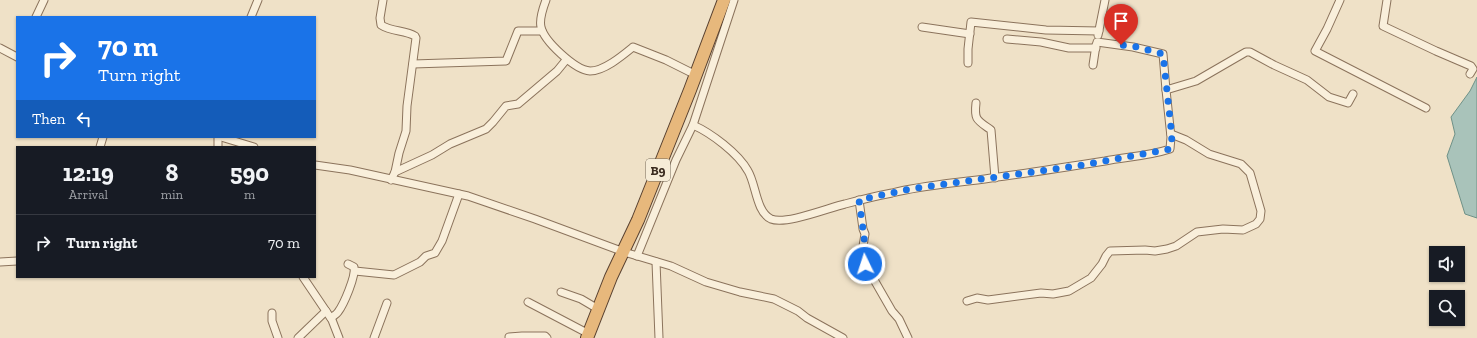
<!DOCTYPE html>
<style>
body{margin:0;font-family:"Zilla Slab",serif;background:#242831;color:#f1f3f6;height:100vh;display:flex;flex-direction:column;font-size:15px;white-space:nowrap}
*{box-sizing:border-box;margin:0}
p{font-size:13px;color:#9ea1a6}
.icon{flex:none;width:22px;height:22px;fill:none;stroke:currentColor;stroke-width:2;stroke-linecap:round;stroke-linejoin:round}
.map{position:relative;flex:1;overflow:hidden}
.panel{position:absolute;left:16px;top:146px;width:300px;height:132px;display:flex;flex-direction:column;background:#171b24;border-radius:0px;box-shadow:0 1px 3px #0004}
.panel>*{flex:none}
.banner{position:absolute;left:16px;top:16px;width:300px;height:122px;border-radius:0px;box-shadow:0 1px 3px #0004;background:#1a73e8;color:#fff;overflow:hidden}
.fabs{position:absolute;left:1429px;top:246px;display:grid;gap:8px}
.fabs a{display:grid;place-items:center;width:36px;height:36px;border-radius:0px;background:#171b24;box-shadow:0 1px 3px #0004;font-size:20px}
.pin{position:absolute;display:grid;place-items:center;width:34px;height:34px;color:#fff;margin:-41px -17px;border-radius:50% 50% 50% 0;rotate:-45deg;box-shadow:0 0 4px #0007}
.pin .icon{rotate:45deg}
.me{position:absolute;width:44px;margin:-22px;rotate:356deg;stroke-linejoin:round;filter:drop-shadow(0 0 3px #0008)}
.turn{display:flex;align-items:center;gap:14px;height:84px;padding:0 16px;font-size:18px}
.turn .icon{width:52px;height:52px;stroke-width:2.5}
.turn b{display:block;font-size:28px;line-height:34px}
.then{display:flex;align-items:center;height:38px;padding:0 16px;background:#0003;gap:8px;font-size:15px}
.eta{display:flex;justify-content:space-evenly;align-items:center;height:68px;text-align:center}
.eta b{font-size:24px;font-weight:800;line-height:28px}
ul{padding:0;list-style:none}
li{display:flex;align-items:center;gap:12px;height:56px;padding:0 16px;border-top:1px solid #363941}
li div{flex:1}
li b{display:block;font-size:15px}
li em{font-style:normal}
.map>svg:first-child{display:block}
.water{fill:#a9c3ba;stroke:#6f9187}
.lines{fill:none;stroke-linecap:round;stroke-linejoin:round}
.minor-casing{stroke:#8b735c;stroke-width:9}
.trunk-casing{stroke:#594130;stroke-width:14}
.minor{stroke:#f9efdb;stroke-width:7}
.trunk{stroke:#e7b87c;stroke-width:12}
.route{stroke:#1a73e8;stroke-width:7;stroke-dasharray:0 12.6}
.labels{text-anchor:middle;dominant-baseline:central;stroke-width:4;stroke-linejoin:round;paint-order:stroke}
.shield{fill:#f6ecd7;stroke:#736657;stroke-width:1}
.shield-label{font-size:13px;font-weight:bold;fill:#3b2c20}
</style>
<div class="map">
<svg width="1477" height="338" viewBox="0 0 1477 338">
<rect width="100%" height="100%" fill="#efe1c7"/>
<!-- water -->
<path class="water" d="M1477,77V218L1465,214L1447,156L1455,134L1451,117L1470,91Z"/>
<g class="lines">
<defs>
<g id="minor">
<path d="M383,0L380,18L381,25C392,32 405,30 415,36L416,38L407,106L406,131L399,153L395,172L391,180"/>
<path d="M546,0C543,8 539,19 541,27C544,41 575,70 590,71C604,71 622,56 633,47L666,60L696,75"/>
<path d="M1340,0L1327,29L1315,51L1426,108"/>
<path d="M1387,0L1383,26L1436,51L1471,66L1473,69L1470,74"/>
<path d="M36,17L44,0"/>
<path d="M251,17L258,0"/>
<path d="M922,27L970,34"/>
<path d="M1098,35L1105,0"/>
<path d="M1007,39L1041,42L1069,48H1096"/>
<path d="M1097,42L1133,47L1163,54L1166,90"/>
<path d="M0,48L17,57"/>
<path d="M968,63V49L971,22L1046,30L1099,31"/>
<path d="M413,64L506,61L518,31H542"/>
<path d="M1093,65L1096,45"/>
<path d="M976,103C974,120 977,120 991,130L995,178"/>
<path d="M693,125C711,133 738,153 748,171C756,184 756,212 771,219C786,225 828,208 845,204C860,200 876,196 892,193C924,185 958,183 991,178C1029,173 1067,167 1105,161C1126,157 1149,156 1170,149L1171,137L1166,90L1196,81L1246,52H1250L1274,65L1307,80L1329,97L1348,103L1353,94"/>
<path d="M221,137L254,147"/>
<path d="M100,147L103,137"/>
<path d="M218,147V137"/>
<path d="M315,165L350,170L468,196L535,219L624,252L671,266L706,282L740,292L774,299L798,311L807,318L843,338"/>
<path d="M395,172L432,155L450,144L486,129L493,122L506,106L518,104L557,71L566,60"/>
<path d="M859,200L863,229L865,234L863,246L865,264L892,311L899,319L908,338"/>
<path d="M637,256L676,160L693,125L734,0"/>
<path d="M0,262L17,261"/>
<path d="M656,262L659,338"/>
<path d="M355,271L394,275L420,262L426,256L435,253L442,241L459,194"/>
<path d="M303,277L332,320L339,338"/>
<path d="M561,292L581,299L598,309"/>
<path d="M967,301L977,298L988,300L1041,293L1053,294L1069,291L1091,278L1102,264L1106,256L1110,251L1145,250L1155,251L1167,249L1176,246L1197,232L1223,229L1243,230L1256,224L1260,219L1261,211L1250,173L1241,164L1209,154L1186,140L1171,134"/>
<path d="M528,302L589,334"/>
<path d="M272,313V321L278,338"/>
<path d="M331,318C333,316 336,315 338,312C344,304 356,276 354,267L348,264"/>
<path d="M509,337L522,336H545L547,338"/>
<path d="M298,338L326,311"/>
<path d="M374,338L387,303"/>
</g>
<path id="trunk" d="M587,338L611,277L638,220L690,90L724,0"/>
</defs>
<!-- minor casing -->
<use href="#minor" class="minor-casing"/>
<!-- trunk casing -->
<use href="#trunk" class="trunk-casing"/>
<!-- minor -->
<use href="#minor" class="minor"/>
<!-- trunk -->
<use href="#trunk" class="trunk"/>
</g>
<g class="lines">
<!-- route -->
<path class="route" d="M865,264L863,246L865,234L863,229L859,200L910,189L1083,165L1170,149L1172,137L1163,54L1133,46L1121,45"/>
</g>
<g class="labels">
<!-- shield labels -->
<rect class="shield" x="646" y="159" width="24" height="22" rx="3"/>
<g class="shield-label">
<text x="658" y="170">B9</text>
</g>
</g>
</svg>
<div class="fabs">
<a><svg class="icon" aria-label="sound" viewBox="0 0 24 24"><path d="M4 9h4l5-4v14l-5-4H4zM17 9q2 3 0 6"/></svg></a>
<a><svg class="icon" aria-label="search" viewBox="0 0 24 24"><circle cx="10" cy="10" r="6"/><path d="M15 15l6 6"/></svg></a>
</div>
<div class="pin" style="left:1121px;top:45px;background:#d93025"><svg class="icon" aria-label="arrive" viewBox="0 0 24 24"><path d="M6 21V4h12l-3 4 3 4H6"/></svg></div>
<svg class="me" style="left:865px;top:264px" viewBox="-20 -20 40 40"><circle r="17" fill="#1a73e8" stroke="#fff" stroke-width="3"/><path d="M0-11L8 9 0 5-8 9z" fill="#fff"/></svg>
<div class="banner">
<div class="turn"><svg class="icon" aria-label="right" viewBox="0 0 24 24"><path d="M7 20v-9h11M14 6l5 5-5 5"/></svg><div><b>70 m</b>Turn right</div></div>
<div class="then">Then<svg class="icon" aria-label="left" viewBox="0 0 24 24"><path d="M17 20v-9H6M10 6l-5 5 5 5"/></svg></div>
</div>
<section class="panel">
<div class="eta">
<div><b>12:19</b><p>Arrival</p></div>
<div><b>8</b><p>min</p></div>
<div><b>590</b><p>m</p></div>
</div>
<ul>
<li><svg class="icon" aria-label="right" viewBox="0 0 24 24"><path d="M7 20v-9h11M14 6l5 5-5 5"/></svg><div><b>Turn right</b></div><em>70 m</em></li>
</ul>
</section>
</div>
